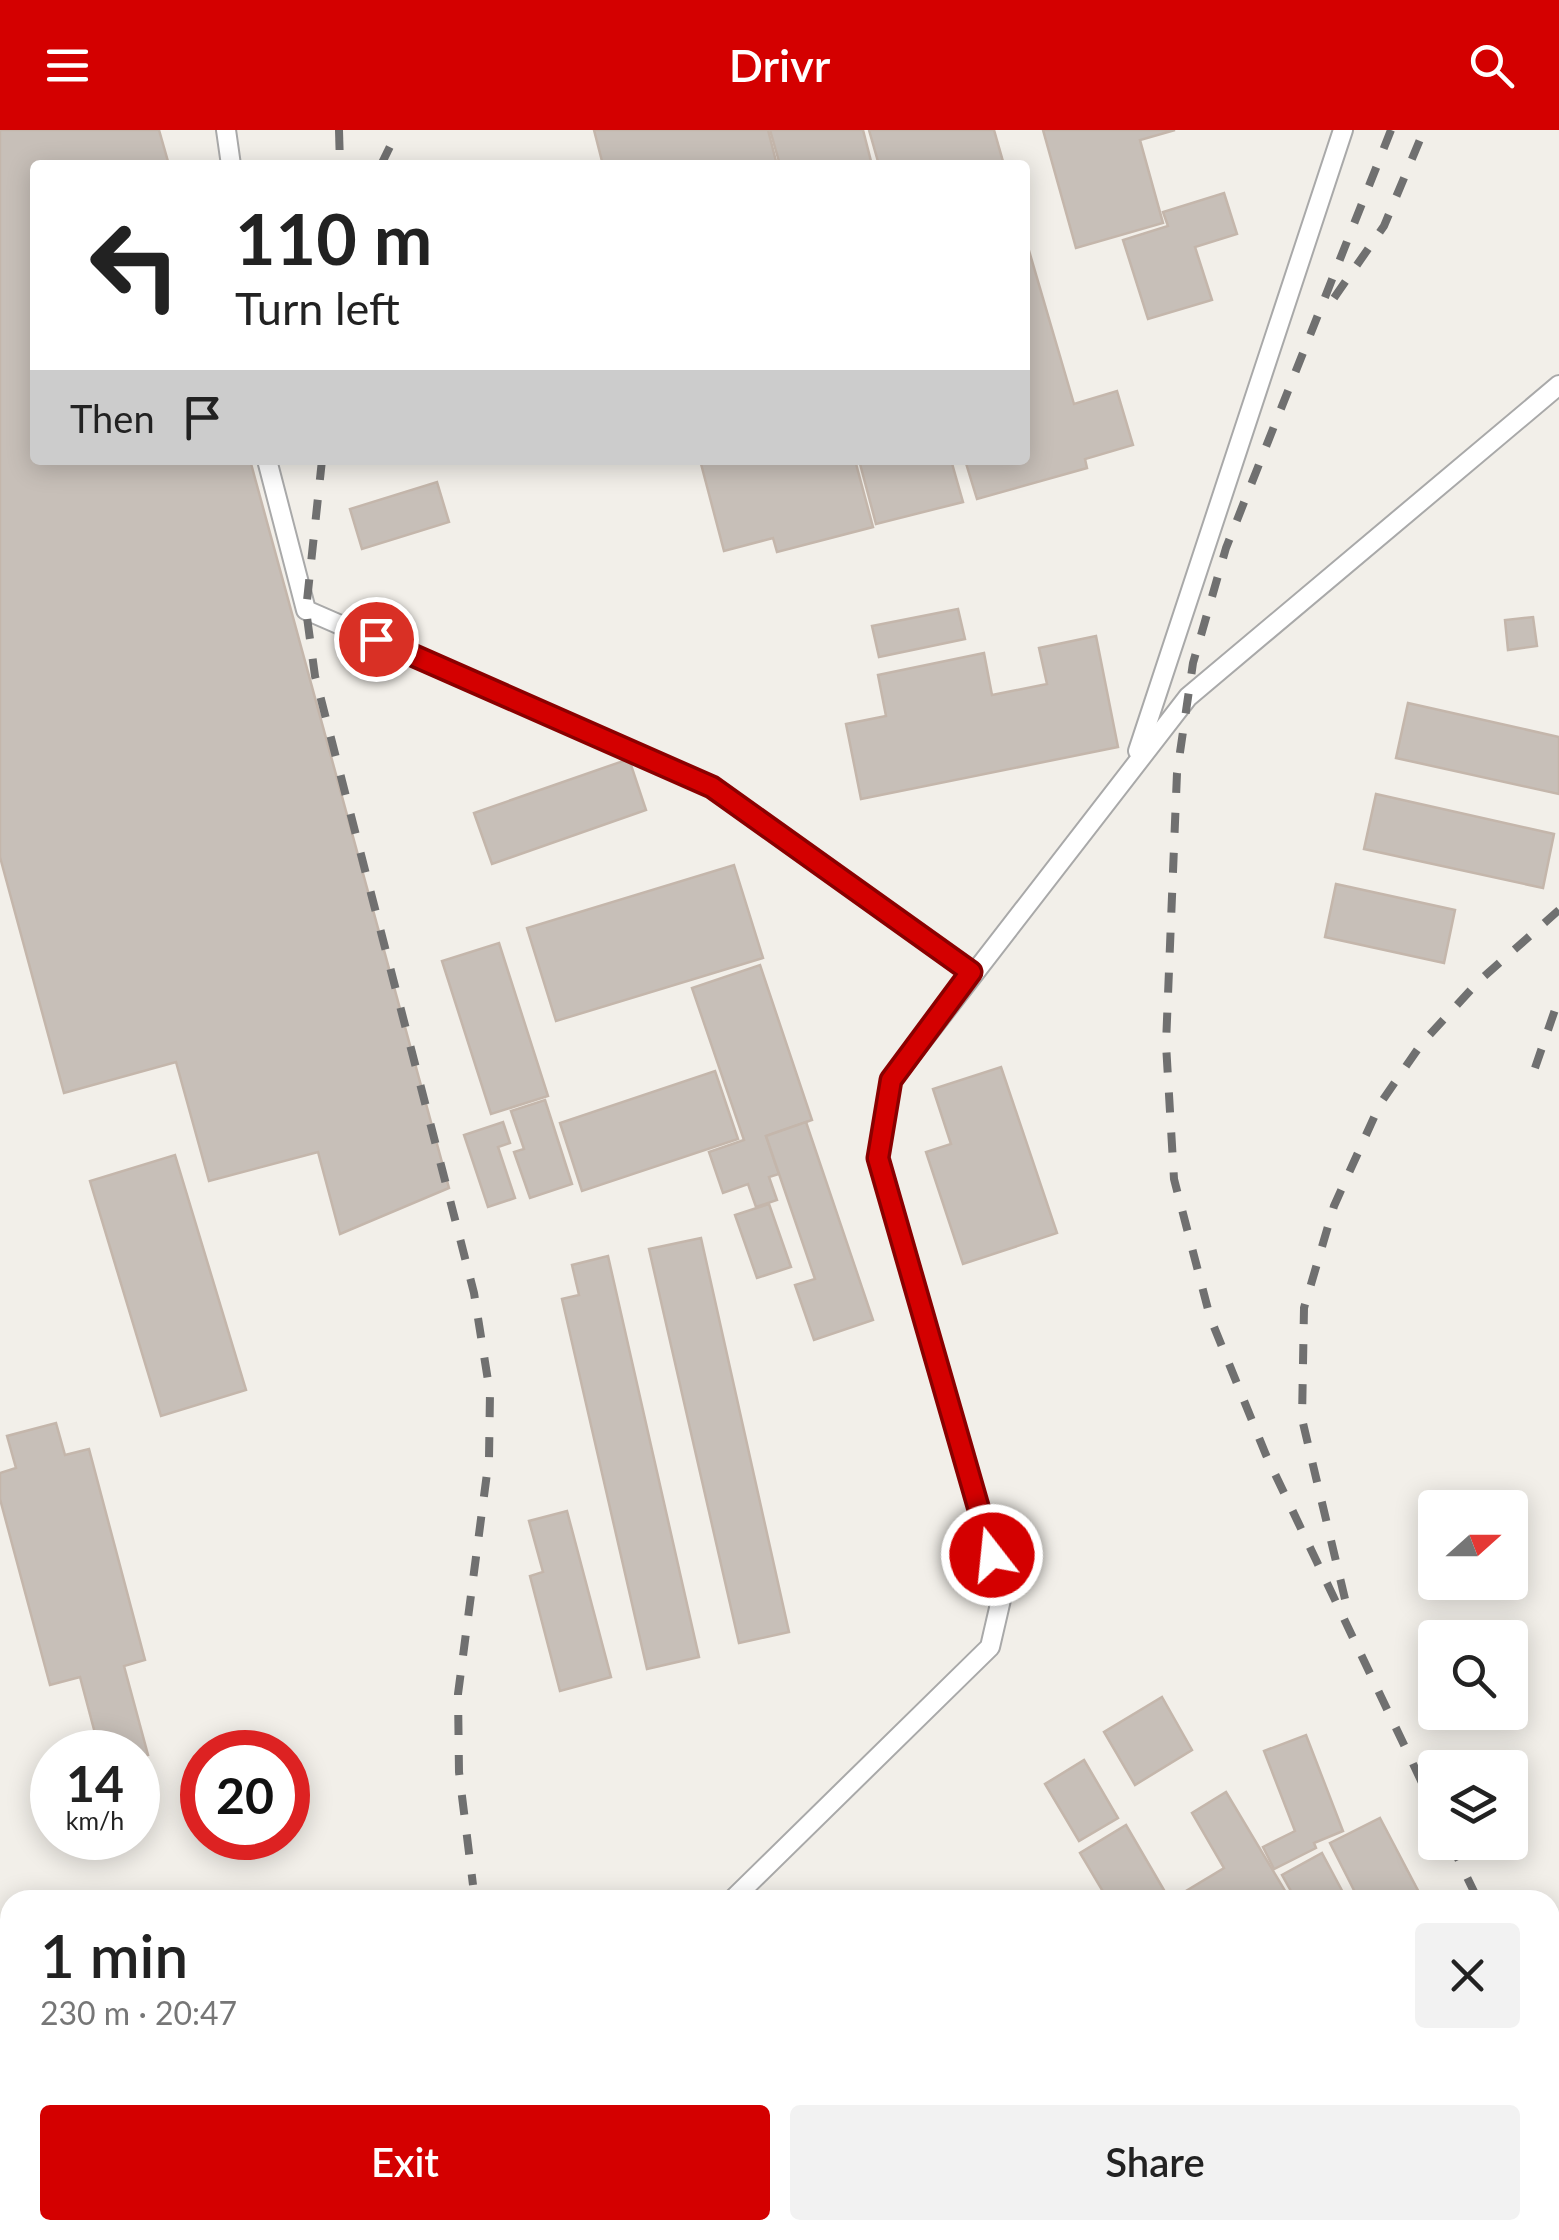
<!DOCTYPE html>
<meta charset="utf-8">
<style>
body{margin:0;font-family:Lato,sans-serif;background:#f2f2f2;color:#222;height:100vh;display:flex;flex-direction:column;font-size:38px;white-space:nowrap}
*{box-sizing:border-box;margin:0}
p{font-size:32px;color:#767676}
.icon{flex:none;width:55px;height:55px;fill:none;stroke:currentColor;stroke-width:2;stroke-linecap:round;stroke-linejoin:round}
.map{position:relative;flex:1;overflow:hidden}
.details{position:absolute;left:0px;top:1760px;width:1560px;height:350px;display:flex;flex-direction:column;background:#fff;border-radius:30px 30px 0 0;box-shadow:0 5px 25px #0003}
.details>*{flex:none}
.banner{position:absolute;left:30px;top:30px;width:1000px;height:305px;border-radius:10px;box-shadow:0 5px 25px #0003;background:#fff;color:#222;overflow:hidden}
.needle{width:65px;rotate:69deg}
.controls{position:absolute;left:1418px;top:1360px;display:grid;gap:20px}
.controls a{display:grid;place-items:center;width:110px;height:110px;border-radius:10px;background:#fff;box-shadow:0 5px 25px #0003;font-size:50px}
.speed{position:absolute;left:30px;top:1600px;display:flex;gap:20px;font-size:50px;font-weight:700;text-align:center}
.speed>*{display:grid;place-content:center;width:130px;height:130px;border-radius:50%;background:#fff;box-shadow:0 5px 25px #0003;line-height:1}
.speed small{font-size:25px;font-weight:400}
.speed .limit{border:15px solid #d22;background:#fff;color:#111}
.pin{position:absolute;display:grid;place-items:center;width:85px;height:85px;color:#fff;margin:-42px;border:5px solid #fff;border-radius:50%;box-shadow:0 2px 10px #0007}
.me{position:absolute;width:110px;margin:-55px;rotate:344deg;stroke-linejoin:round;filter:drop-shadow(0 0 8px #0008)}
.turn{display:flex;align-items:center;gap:35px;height:210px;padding:0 40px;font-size:45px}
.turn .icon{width:130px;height:130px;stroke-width:2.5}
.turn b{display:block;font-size:70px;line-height:85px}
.then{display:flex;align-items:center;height:95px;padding:0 40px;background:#0003;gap:20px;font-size:38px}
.round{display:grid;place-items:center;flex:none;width:105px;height:105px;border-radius:10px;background:#f2f2f2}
.head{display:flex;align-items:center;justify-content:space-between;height:170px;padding:0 40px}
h1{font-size:60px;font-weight:600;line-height:75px}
.primary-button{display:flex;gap:20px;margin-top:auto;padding:20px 40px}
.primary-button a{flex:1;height:115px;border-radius:10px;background:#d40000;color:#fff;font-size:40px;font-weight:600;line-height:115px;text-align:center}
.primary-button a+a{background:#f2f2f2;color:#222}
header{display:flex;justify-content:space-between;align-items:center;height:130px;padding:0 40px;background:#d40000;color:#fff;font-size:45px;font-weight:600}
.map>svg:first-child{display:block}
.building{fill:#c7bfb8;stroke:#c4b6ab;stroke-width:2.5}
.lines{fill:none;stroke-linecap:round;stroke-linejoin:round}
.lane-casing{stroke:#a9a9a9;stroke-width:22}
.lane{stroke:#fff;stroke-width:18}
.rail{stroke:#707070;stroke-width:8;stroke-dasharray:20 20;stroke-linecap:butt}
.route-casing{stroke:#8a0000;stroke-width:25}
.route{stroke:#d40000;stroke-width:18}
</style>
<header><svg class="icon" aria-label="menu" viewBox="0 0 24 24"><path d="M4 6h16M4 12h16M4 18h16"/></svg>Drivr<svg class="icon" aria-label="search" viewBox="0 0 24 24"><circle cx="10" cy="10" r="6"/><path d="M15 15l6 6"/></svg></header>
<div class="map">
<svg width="1559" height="2110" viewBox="0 0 1559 2110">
<rect width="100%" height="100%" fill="#f2efe9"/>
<!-- building -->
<g class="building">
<path d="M0,0H159L169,35H35V330H250L449,1058L340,1104L318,1022L209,1051L176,932L64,963L0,727Z"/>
<path d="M594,0H768L777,35H603Z"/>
<path d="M770,0H863L872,35H780Z"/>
<path d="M869,0H994L1004,35H879Z"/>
<path d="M1043,0H1175L1140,10L1163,93L1076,118Z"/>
<path d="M1224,63L1237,104L1195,117L1212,170L1148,189L1123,110L1168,96L1163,82Z"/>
<path d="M1025,107L1074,274L1117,261L1133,315L1085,329L1087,338L977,369L965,330H1025Z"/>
<path d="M700,330H855L873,397L777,422L773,408L724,421Z"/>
<path d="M859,330H951L963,372L876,394Z"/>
<path d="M437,352L449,392L362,419L350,379Z"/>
<path d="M958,479L965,509L879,527L872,496Z"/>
<path d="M1533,487L1537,516L1508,520L1505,490Z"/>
<path d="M1096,506L1118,617L861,669L846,594L886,586L878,545L984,523L992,565L1047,554L1039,518Z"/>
<path d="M1408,573L1559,607V664L1396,628Z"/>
<path d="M629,629L646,680L492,734L474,683Z"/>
<path d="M1376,664L1554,704L1543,758L1364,719Z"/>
<path d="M734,735L763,828L556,891L527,798Z"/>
<path d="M1336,754L1455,780L1444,833L1325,807Z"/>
<path d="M499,813L548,966L491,984L442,831Z"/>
<path d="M760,835L812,990L766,1006L779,1044L769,1047L777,1070L756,1077L748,1054L723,1063L709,1022L744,1010L692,858Z"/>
<path d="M1001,937L1057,1103L963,1134L926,1022L951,1014L933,959Z"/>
<path d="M715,941L738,1009L582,1061L560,993Z"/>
<path d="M545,970L572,1054L530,1068L514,1022L524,1019L511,981Z"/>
<path d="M503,992L510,1013L498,1017L515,1068L488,1077L464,1005Z"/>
<path d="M806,992L873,1190L814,1210L795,1155L815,1149L766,1006Z"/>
<path d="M175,1025L246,1260L161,1286L90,1051Z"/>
<path d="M769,1074L791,1137L757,1148L735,1085Z"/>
<path d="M701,1108L789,1502L739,1513L649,1119Z"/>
<path d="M608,1126L699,1527L647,1539L562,1169L579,1165L572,1135Z"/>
<path d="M56,1293L65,1325L89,1319L145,1530L124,1536L148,1625L138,1628V1622H100L80,1547L50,1555L0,1369V1343L16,1338L7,1306Z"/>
<path d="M567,1381L611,1547L560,1561L530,1446L543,1442L529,1391Z"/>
<path d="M1162,1567L1192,1620L1135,1655L1104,1602Z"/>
<path d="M1306,1605L1343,1701L1314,1713L1316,1718L1274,1739L1263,1717L1295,1701L1264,1621Z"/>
<path d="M1084,1630L1118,1688L1079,1711L1045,1654Z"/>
<path d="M1226,1662L1287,1764L1290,1770H1171L1224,1738L1192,1683Z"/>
<path d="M1380,1688L1423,1770H1359L1330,1713Z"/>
<path d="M1126,1695L1168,1767L1162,1770H1108L1080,1723Z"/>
<path d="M1322,1723L1347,1770H1296L1282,1745Z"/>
<path d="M1254,2100H1311L1295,2110H1260Z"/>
</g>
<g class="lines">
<defs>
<g id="lane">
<path d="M226,0L231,35"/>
<path d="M267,330L306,480L713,657L971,842"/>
<path d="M1138,621L1343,0"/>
<path d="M732,1770L990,1517L1003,1461L879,1028L891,951L1188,567L1559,255"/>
<path d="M397,2100L414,2110"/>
</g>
</defs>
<!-- lane casing -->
<use href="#lane" class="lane-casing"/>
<!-- lane -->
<use href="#lane" class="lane"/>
<!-- rail -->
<g class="rail">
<path d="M339,0L340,35"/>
<path d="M1391,0L1226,418L1193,533L1177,643L1166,914L1174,1049L1210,1187L1266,1325L1435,1680"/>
<path d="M381,35L398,0"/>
<path d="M1334,168L1384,96L1424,0"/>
<path d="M322,330L306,480L315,546L474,1163L490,1263L489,1328L458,1564L459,1642L473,1755"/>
<path d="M1535,938L1559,868"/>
<path d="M1345,1469L1302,1289L1304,1178L1334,1076L1380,974L1422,913L1479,851L1559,780"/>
<path d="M1450,1712L1478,1770"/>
<path d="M1550,1888L1559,1902"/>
</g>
</g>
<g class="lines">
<defs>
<path id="route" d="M376,509L712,657L971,842L891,950L878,1028L992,1425"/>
</defs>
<!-- route casing -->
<use href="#route" class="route-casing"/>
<!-- route -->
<use href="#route" class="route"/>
</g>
</svg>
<div class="controls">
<a><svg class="needle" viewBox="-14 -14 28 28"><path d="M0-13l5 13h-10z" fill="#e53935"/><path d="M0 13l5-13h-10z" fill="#767676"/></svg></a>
<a><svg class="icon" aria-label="search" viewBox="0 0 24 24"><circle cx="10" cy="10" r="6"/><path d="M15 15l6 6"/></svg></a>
<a><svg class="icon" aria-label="layers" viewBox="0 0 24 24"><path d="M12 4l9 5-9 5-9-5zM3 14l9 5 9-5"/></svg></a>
</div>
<div class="speed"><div>14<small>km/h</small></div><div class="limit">20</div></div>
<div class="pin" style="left:376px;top:509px;background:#d93025"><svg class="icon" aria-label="arrive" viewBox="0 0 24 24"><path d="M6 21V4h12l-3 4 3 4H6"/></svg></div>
<svg class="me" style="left:992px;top:1425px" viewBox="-20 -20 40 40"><circle r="17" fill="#d40000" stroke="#fff" stroke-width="3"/><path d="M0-11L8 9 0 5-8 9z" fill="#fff"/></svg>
<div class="banner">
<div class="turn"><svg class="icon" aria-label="left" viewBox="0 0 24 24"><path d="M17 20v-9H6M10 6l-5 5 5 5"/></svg><div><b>110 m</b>Turn left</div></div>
<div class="then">Then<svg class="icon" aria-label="arrive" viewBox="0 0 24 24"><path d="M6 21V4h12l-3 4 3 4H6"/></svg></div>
</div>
<section class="details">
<div class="head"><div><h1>1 min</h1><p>230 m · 20:47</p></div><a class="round"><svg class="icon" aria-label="close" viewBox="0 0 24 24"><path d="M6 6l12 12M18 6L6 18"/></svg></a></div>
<div class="primary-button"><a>Exit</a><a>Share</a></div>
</section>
</div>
